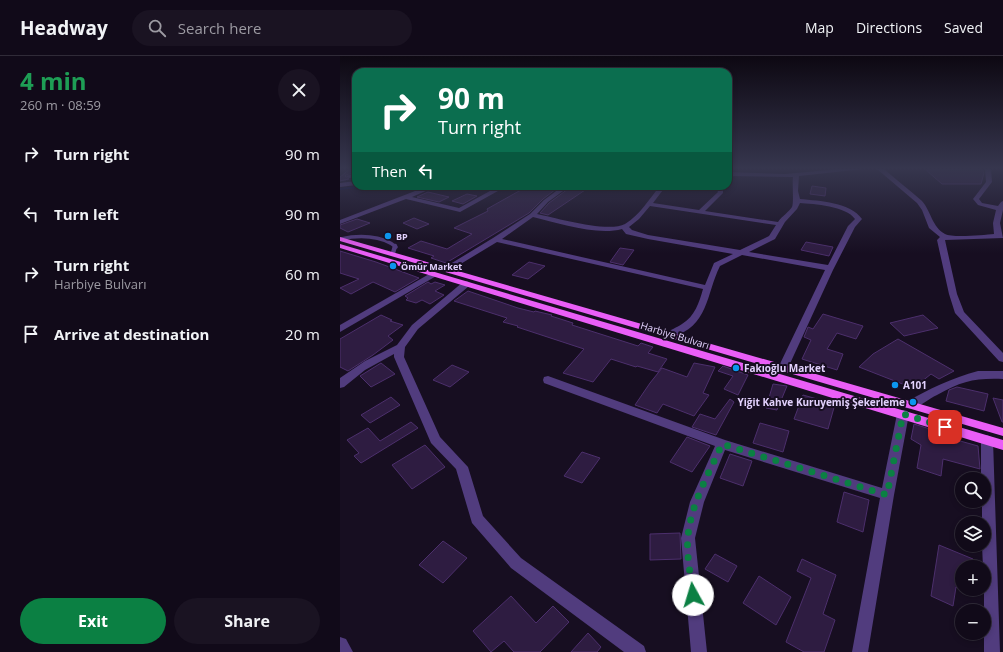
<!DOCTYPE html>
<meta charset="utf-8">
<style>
body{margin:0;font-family:"Open Sans",sans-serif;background:#1a1322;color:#f1f3f6;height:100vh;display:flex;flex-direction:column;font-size:15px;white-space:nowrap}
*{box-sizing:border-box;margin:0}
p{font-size:13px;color:#9c9aa2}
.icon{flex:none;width:22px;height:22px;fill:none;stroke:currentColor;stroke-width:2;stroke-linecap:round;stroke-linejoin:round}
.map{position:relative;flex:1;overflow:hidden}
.side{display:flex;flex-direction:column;background:#110a19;width:340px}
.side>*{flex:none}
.top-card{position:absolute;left:12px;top:12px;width:380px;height:122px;border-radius:12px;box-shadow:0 2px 6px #0003,0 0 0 1px #302b38;background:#0b6e4f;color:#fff;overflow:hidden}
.buttons{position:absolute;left:615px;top:416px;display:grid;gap:8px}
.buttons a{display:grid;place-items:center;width:36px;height:36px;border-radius:50%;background:#110a19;box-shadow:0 2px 6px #0003,0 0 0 1px #302b38;font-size:20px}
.pin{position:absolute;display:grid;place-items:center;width:34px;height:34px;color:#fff;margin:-17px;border-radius:8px;box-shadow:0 2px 6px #0006}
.me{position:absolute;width:44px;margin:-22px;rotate:354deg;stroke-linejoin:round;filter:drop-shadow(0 0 3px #0008)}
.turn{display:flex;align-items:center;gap:14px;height:84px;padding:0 20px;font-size:18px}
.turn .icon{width:52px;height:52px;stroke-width:2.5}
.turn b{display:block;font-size:28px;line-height:34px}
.then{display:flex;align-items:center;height:38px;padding:0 20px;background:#0003;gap:8px;font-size:15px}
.round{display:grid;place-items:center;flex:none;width:42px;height:42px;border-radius:21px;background:#1a1322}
.head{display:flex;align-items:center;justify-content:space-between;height:68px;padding:0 20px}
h1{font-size:24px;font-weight:700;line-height:30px;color:#1e9e55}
.action{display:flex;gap:8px;margin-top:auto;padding:8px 20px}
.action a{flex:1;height:46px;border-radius:24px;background:#0b8043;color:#fff;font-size:16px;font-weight:700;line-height:46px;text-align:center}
.action a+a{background:#1a1322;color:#f1f3f6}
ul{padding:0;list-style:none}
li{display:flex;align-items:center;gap:12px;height:60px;padding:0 20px}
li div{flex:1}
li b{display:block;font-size:15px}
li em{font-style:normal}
header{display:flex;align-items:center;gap:24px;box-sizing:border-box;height:56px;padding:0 20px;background:#110a19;border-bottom:1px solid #302b38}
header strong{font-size:19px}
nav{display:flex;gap:22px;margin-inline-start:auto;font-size:14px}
.search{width:280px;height:36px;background:#1a1322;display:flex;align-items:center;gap:10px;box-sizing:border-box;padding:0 14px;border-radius:22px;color:#9c9aa2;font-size:15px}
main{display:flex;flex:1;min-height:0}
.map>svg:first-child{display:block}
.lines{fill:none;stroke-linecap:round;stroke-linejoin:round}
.stream{stroke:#0c103d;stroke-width:2}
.building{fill:#2e1c41;stroke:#4c2f6c}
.lane-far1{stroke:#513c7e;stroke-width:3.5}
.lane{stroke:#513c7e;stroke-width:4.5}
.street{fill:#513c7e;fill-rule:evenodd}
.primary{fill:#ea5ef7;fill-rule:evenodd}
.route{stroke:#0b8043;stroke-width:7;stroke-dasharray:0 12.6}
.poi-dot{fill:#0c96ee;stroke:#170e21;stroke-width:1.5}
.labels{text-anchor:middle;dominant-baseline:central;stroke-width:4;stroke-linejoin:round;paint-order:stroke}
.far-poi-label{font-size:9px;font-weight:bold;fill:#e2d1fd;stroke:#170e21;text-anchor:start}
.street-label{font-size:10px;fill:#e2d1fd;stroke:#170e21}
.poi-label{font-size:10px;font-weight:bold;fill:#e2d1fd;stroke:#170e21;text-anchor:start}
</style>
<header>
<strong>Headway</strong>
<div class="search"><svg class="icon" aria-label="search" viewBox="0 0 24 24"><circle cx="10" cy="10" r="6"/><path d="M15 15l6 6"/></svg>Search here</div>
<nav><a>Map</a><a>Directions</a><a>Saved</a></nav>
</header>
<main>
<section class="side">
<div class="head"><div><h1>4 min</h1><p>260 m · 08:59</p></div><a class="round"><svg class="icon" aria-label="close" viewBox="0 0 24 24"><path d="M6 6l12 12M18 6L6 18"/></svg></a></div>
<ul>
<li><svg class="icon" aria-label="right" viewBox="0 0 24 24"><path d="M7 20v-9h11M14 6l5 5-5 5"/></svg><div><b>Turn right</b></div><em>90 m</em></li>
<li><svg class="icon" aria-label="left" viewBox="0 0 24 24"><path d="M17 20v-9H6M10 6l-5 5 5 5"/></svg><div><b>Turn left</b></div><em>90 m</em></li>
<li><svg class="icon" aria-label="right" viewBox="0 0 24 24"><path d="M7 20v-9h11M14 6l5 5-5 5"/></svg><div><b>Turn right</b><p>Harbiye Bulvarı</p></div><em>60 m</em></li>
<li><svg class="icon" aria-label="arrive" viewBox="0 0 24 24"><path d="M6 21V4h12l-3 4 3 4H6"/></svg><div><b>Arrive at destination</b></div><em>20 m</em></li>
</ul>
<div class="action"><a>Exit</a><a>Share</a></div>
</section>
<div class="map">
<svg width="663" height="596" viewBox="0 0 663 596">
<rect width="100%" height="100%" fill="#170e21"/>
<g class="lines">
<!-- stream -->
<path class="stream" d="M0,133L27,130"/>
</g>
<!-- building -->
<g class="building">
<path d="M10,113H16V116L6,119L5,120L9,123L0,125V121Z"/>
<path d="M642,113L644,117L641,128H602L586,114Z"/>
<path d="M188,130L202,133L204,132L216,133L203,143L189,157L106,207L91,202L94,200L68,192L81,185L107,193L132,178L114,172L148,155L147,153Z"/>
<path d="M232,130H251L208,159L200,157L209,147Z"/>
<path d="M472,130L486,132L485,140L470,138Z"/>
<path d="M88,136L109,141L99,146L77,141Z"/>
<path d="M127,138L137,140L123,148L112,145Z"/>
<path d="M74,162L89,168L77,173L63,167Z"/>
<path d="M17,163L30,167L8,176L0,172V169Z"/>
<path d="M466,186L493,191L489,200L461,194Z"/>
<path d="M280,192L294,194L283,209L270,206Z"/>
<path d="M0,195L36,206L79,222L55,236L33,226L11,238L0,232L19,223L0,217Z"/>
<path d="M189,206L205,210L188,223L172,219Z"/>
<path d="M88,226L91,228L95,226L105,229L95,235L104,239L90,248L82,244L76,247L66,244L68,242L65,240Z"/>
<path d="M128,235L178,252L194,256L195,255L212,259L211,260L233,267L232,269L298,290L301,287L313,291L308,297L327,303L318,316L297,310L296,311L271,303L253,326L223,317L244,293L177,271L178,270L163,266L167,262L114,245Z"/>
<path d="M483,258L523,270L516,283L497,277L487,293L503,298L497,314L462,303L471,284L464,281L468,271L473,273Z"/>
<path d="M41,259L52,264L50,265L63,269L48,280L53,284L33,299L8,315L0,311V283Z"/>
<path d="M583,259L598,272L564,280L550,267Z"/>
<path d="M558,283L614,315L599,323L591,318L581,326L565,329L519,311L533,298Z"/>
<path d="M41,307L55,318L31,331L20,320Z"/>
<path d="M354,307L375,311L363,337L369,339L354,360L323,348L317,357L295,349L310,327L322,312L347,321Z"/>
<path d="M112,309L129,316L110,331L93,324Z"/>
<path d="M383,310L408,319L398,339L384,333L393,320L378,315Z"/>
<path d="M433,328L447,330L437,354L426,352Z"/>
<path d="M617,331L648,338L644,355L606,345L609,334Z"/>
<path d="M463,339L495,348L488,373L454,363Z"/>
<path d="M51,341L60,349L30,367L21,359Z"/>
<path d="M653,342L663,344V366H662Z"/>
<path d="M390,343L394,346L376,379L352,371L360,358L375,363Z"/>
<path d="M71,366L78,372L21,407L14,400L19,397L7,384L28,372L40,385Z"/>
<path d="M420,367L449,375L443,396L413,387Z"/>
<path d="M574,368L606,378V381L638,390L640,413L603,403L601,420L577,412L581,389L571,383Z"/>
<path d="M347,381L370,390L352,416L330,406Z"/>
<path d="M85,389L105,411L72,433L52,409Z"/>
<path d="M242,396L260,402L242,427L224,420Z"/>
<path d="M390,398L412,405L403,430L380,422Z"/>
<path d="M504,436L529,444L523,476L497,466Z"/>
<path d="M340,477L341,503L310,504V478Z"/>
<path d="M103,485L127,502L103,527L79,509Z"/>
<path d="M599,489L633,503L632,511H622V534L616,531L613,550L591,540Z"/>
<path d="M375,498L397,510L388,526L365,513Z"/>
<path d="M462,503L496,519L483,558L495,564L484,596H464L446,586L471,522L457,515Z"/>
<path d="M419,520L451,541L436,569L403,547Z"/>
<path d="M171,540L196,567L213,550L229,566L200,596H174L164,585L151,596L133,575Z"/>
<path d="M248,577L261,591L257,596H231Z"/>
</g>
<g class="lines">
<!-- lane-far1 -->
<path class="lane-far1" d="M1,183C18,179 42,179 56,191"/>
<!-- lane -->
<path class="lane" d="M53,197L55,190"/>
<!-- street -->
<g class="street">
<path d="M499,113H523L459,120L458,135L460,143C480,145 510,146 522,163L515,171L493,214L448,312L443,315L438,312L485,214L402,199L380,210C366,238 369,271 331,281L326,278C330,273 337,272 342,268C355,260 359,247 363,233L157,186L109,215H103L102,213L153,182L190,158L204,144L223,130H230L208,146L197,158C216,162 268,177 285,168C300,159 309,143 320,130H326L313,147L359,154L378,136L377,134L381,130H387L383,134V137L365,155L438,166C442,160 449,156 452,151C454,147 452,127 453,121L388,120V116L445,118ZM460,147C474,148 506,150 515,163L508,170L488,209L409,196L435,183L445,166L457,153ZM310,150L436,169L429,180L400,194L308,179L292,174L289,171L299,163ZM193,161C218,167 257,180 282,173L286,178L308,183L393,198L374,207L365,229L162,183Z"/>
<path d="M537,113H544C556,124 570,134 582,145C591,155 592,171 605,178C612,182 644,179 654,178L653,167L656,154L638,149L633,143L646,126L645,113H651L652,126L639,143L642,147L658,150L661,146L663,145V154L660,167L663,182L605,184L617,238L624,256L663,297V306L659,305L615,257L609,238L597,184L600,181L589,172L582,154L577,147Z"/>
<path d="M16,117V121L9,122L6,120Z"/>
<path d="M16,125V129L0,131V127Z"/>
<path d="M88,130H97L72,141L119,152L159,130H167L120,156L66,143L0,168V164Z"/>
<path d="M91,217H94L98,219L0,276V269Z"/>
<path d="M126,225L129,226L130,228L129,230L78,273L65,291L64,301L100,381L128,411L143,460L181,502L304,590L306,596H284L171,512L132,467L116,413L91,387L54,301V298L25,314L4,331L0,332V322L25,305L57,289L72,269L123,226Z"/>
<path d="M638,315H663V323C635,322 622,325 597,339C588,343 576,355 566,352L564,349L566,346C589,333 612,322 638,315Z"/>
<path d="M208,320L385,384L542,432L557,358L559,355L563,354L567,355L569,358L554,439L528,596H512L540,442L385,394L364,446L355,482L367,596H351L341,482L350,446L375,390L204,327L203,324L204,321Z"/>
<path d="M647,379L651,381L653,384L660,596H644V511H643L642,489H644V467H642V445H644V423H641V384L643,381Z"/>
<path d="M0,581L6,583L13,596H0Z"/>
</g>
<!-- primary -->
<g class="primary">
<path d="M0,181L663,372V380L0,185Z"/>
<path d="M0,188L663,384V394L0,192Z"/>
</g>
</g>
<!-- sky -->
<linearGradient id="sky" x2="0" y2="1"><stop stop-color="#0d0812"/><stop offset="0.57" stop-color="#36364e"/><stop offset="1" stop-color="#36364e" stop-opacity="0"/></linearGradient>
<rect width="663" height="197" fill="url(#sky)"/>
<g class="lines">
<!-- route -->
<path class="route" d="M353,539C351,521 346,498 348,480C351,448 369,417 382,388L547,439L563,358L605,371"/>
</g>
<!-- markers -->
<g class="poi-dot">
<circle cx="48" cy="180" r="4"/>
<circle cx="53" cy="210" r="4"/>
<circle cx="396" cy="312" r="4"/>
<circle cx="555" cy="329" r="4"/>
<circle cx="573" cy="346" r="4"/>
</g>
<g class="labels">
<!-- far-poi labels -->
<g class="far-poi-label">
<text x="56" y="180">BP</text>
<text x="61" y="210">Ömür Market</text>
</g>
<!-- street labels -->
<g class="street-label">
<text transform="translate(335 279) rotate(17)">Harbiye Bulvarı</text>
</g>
<!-- poi labels -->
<g class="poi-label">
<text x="404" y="312">Fakıoğlu Market</text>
<text x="563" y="329">A101</text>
<text x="565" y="346" text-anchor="end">Yiğit Kahve Kuruyemiş Şekerleme</text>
</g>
</g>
</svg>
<div class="buttons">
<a><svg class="icon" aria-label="search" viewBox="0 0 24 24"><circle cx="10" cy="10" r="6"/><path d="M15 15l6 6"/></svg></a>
<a><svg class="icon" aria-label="layers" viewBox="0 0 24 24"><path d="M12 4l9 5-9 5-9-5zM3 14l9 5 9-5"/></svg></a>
<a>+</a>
<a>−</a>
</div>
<div class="pin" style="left:605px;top:371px;background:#d93025"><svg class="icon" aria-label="arrive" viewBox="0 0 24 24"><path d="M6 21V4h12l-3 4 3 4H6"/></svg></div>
<svg class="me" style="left:353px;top:539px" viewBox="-20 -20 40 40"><circle r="19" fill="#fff"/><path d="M0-13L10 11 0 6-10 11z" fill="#0b8043"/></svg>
<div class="top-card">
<div class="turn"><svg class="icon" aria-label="right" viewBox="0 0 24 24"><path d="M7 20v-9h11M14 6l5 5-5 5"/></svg><div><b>90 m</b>Turn right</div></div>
<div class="then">Then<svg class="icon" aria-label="left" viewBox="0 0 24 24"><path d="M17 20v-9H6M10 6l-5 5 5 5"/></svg></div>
</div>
</div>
</main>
